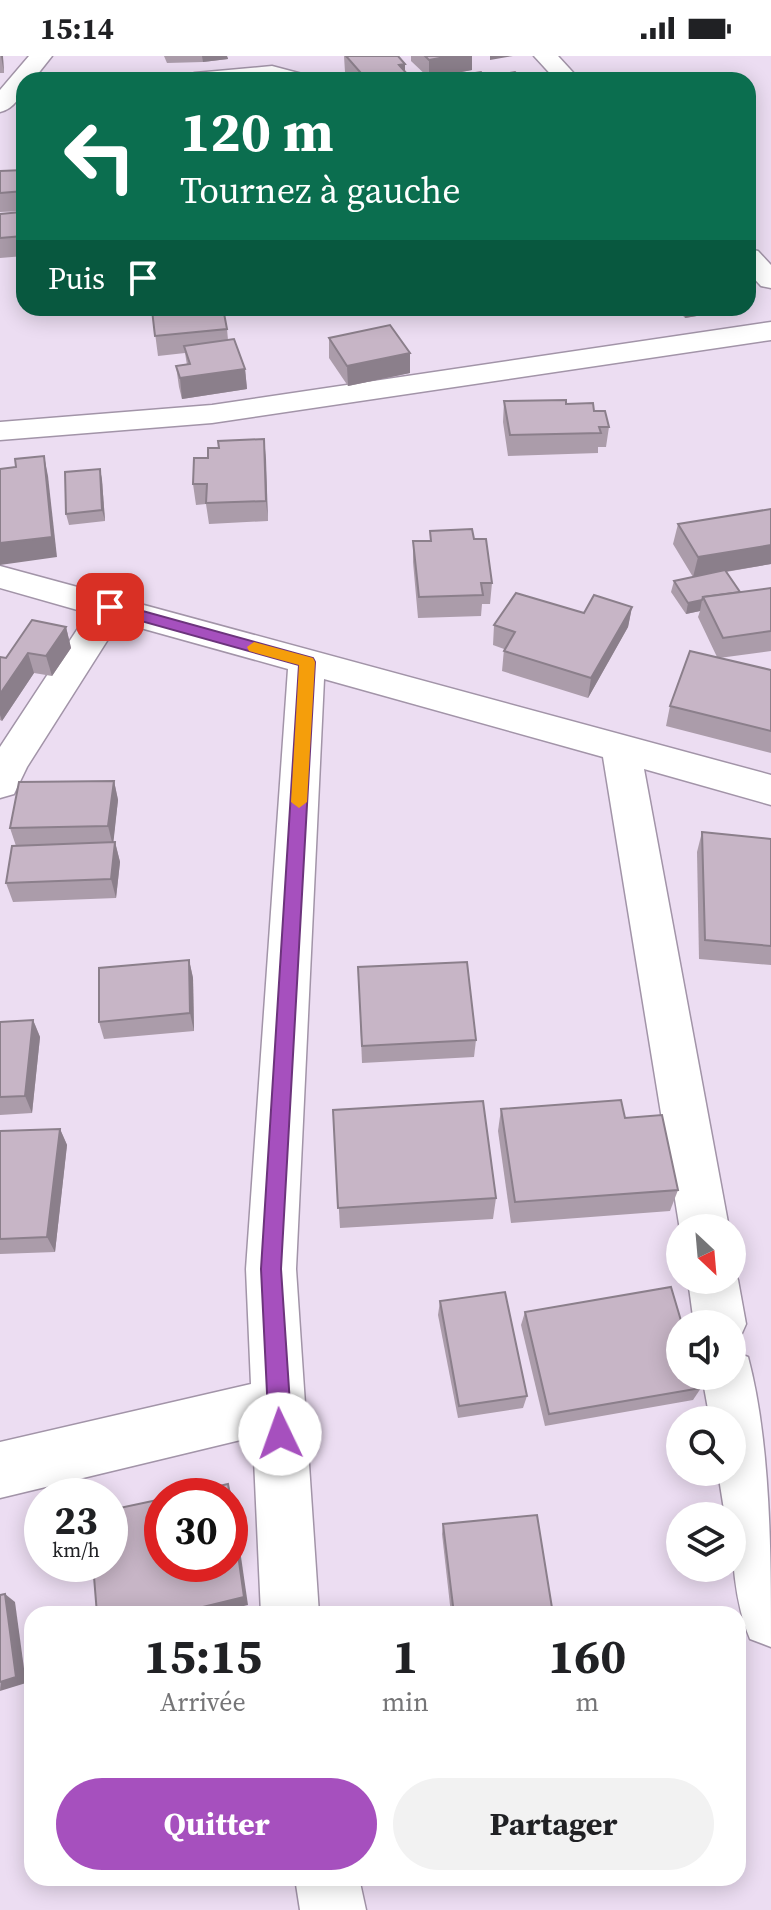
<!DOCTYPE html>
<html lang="fr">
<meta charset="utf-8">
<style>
body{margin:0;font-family:"Source Serif 4",serif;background:#f2f2f2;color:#202124;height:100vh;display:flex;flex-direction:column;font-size:30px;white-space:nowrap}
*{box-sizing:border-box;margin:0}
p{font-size:26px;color:#757577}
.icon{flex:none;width:44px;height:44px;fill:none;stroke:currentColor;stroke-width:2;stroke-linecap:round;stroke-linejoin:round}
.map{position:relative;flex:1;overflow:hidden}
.panel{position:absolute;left:24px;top:1550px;width:722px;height:280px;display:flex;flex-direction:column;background:#fff;border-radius:24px;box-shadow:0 4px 20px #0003}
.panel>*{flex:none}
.top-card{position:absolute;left:16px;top:16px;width:740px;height:244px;border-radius:24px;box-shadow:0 4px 20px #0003;background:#0b6e4f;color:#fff;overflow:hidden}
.needle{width:52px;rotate:154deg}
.fabs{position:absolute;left:666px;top:1158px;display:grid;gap:16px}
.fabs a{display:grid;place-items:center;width:80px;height:80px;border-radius:50%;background:#fff;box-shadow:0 4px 20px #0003;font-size:40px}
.speed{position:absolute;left:24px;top:1422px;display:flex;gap:16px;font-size:40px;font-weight:700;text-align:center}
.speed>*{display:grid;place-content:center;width:104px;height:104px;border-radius:50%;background:#fff;box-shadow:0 4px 20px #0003;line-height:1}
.speed small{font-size:20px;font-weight:400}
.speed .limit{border:12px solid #d22;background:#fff;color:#111}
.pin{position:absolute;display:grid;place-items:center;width:68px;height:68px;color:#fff;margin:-34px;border-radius:16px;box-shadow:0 4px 12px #0006}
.me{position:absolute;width:88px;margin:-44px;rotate:357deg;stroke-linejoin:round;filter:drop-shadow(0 0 6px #0008)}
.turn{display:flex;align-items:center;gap:28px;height:168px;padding:0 32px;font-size:36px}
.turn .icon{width:104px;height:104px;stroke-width:2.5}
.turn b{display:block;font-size:56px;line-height:68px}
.then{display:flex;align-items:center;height:76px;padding:0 32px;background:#0003;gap:16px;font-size:30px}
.eta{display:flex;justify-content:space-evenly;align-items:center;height:136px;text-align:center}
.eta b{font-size:48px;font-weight:700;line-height:56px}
.cta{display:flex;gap:16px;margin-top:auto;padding:16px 32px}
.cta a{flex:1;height:92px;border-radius:48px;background:#a650be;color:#fff;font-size:32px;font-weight:700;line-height:92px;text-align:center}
.cta a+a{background:#f2f2f2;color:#202124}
.status{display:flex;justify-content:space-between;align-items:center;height:56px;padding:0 40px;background:#fff;direction:ltr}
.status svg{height:22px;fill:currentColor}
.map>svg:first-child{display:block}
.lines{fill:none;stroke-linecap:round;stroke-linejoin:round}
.minor-casing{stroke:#a294a8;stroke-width:3}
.minor{fill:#fff;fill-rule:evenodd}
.wall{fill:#ab9caa}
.shaded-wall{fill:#8b7f8b}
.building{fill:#c7b5c6;stroke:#8b7f8b;stroke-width:2}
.route{fill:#a650be;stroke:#6c347c;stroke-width:2}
.slow{fill:#f59e0b}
</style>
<div class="status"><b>15:14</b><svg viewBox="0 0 49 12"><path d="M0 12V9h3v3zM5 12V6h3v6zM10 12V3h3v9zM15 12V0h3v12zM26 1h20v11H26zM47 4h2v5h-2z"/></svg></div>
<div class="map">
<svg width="771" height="1854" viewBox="0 0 771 1854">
<rect width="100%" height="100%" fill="#ecddf2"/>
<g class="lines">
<defs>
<g id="minor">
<path d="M29,0H52L33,24H24C24,38 14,53 0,56V34Z"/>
<path d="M534,0H558L580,24H556Z"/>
<path d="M272,10L306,19L309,24H184L187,19L195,17Z"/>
<path d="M748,193L758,195L771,209V232L761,230L748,216Z"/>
<path d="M771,266V284L212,367L0,384V366L212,349Z"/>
<path d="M0,510L771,719V749L644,713L729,1172L680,1174L603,701L324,623L296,1213L319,1558H261L253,1381L0,1442V1386L251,1328L246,1213L288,613L119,566L27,711L14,738L0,742V691L88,557L0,532Z"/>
<path d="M732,1209L738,1224L746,1268L738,1286L732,1288V1268H694L688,1224H732Z"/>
<path d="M732,1295L748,1301C771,1387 771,1500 771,1591L750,1583C734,1544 732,1502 732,1460H725L718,1416H732V1364H710L702,1320H732Z"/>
<path d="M295,1822H359L366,1854H300Z"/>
</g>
</defs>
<!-- minor casing -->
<use href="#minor" class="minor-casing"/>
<!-- minor -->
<use href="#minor" class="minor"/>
</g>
<!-- wall -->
<g class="wall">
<path d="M0,0H3L4,17H0Z"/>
<path d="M164,0H227L228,3L203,6L167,7Z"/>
<path d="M344,0H398L405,8V15L409,24H352L345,16Z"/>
<path d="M411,0H472V14L429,22L411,5Z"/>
<path d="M24,114V155L0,156V115Z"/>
<path d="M0,158L24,172V200L0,202Z"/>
<path d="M676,252H727L726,255L685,262Z"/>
<path d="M152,254L227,273L228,284L245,313L247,333L182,343L179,331L176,310L187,309L185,297L158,300Z"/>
<path d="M329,282L410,297V317L348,330L329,302Z"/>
<path d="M504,345L566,348L594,355L609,371L606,391H598V397L508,400L503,366Z"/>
<path d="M264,383L268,465L209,468L206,448L196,449L193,428L208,402L219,392Z"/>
<path d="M100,413L102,424L105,465L69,469L66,458Z"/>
<path d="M771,453V508L726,516L740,536L771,532V595L719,602L771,614V697L666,670L670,650L717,601L698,561L700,555L686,558L671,536L674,525L693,521L673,488L678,468Z"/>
<path d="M430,475L474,483L492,527L490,548H482L481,560L418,562L413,506V485H430Z"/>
<path d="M632,551L628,571L588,642L502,615L504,593L493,589L494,569Z"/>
<path d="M66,571L71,592L52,620L34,617L2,665L0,664V601L6,602Z"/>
<path d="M114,725L118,744L113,786H115L120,806L116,842L13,846L6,827L16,790L10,772Z"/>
<path d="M702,776L771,783V909L699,903L697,796Z"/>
<path d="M189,904L193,922L194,975L104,983L99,966Z"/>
<path d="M358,911L476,984L474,1001L362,1007Z"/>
<path d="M33,964L40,981L32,1057L0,1059V966Z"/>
<path d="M501,1053L625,1062L678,1134L670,1155L511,1167L498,1075Z"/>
<path d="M333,1054L496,1142L493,1163L340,1172Z"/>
<path d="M60,1073L67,1089L55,1196L0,1198V1075Z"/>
<path d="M440,1245L527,1340L523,1352L458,1362L438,1259Z"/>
<path d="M525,1256L701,1332L693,1344L545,1370L521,1269Z"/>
<path d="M443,1468L553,1558H451L442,1478Z"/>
</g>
<!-- shaded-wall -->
<g class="shaded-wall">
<path d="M1,0H3V2L4,17Z"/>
<path d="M202,0H227L228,3L203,6Z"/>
<path d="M450,0H472V14L429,22V4Z"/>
<path d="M490,0H513L490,4Z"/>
<path d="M405,8V20H409V24H382L399,9Z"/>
<path d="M687,252H727L726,255L685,262Z"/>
<path d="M410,297V317L348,330L347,310Z"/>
<path d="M245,313L247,333L182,343L180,322Z"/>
<path d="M264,383L266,403L268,465L266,445Z"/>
<path d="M44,400L48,420L57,501L0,509V487Z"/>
<path d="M100,413L102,424L105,465L102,454Z"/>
<path d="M771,489V508L693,521L698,501Z"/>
<path d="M702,544L700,555L686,558L688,547Z"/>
<path d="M632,551L628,571L588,642L591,622Z"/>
<path d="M66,571L71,592L52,620L46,600Z"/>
<path d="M28,597L34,617L2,665L0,659V638Z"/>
<path d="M114,725L118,744L113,790L108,770Z"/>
<path d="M115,786L120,806L116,842L111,823Z"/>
<path d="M189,904L193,922L194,975L190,957Z"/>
<path d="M33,964L40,981L32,1057L25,1040Z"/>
<path d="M60,1073L67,1089L55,1196L47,1181Z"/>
<path d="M228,1428L232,1439L248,1549L211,1558H174Z"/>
<path d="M5,1538L15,1546L26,1627L0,1635Z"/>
</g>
<!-- building -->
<g class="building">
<path d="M346,0H398L405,8L399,9L409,20L382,24H367Z"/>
<path d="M425,0H450L429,4Z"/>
<path d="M481,16L485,21L515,16L523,24H474L469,18Z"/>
<path d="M24,114V135L0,137V115Z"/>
<path d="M21,156L23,180L0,182V158Z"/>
<path d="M175,252H223L227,273L155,280L152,254Z"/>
<path d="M390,269L410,297L347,310L329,282Z"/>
<path d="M234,283L245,313L180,322L176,310L190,308L184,290Z"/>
<path d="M566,344V348L593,347L594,355H605L609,371H599L601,377L510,379L504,345Z"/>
<path d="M264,383L266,445L206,447L207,428H193L194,402H208V392H219L218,385Z"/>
<path d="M44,400L52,481L0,487V413L16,411L15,403Z"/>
<path d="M100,413L102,454L66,458L65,416Z"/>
<path d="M771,453V489L698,501L678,468Z"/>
<path d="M472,473L474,483H486L492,527H481L483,539L419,541L413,485H431L430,475Z"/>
<path d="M725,514L740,536L703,541L702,544L688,547L674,525Z"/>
<path d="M771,532V575L723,582L703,541Z"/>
<path d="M516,537L584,557L594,539L632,551L591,622L504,595L515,576L494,569Z"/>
<path d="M32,564L66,571L46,600L28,597L0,638V601L6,602Z"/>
<path d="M690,595L771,614V675L670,650Z"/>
<path d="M114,725L108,770L10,772L19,726Z"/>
<path d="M702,776L771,783V890L705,884Z"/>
<path d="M115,786L111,823L6,827L12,790Z"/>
<path d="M189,904L190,957L99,966V912Z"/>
<path d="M467,906L476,984L362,990L358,911Z"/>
<path d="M33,964L25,1040L0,1041V966Z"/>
<path d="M621,1044L625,1062L662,1059L678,1134L515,1146L501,1053Z"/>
<path d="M483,1045L496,1142L338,1152L333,1054Z"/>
<path d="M60,1073L47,1181L0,1183V1075Z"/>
<path d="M671,1231L682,1268H680V1320H697L701,1332L549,1358L525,1256Z"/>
<path d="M505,1236L527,1340L459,1350L440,1245Z"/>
<path d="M228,1428L230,1440H175Z"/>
<path d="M230,1441L244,1541L174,1558H97L93,1508H110V1454L162,1443V1508H230Z"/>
<path d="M537,1459L553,1558H454L443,1468Z"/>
<path d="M5,1538L16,1621L0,1626V1539Z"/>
</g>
<!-- route -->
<path class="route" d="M110,546L313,602L315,606L281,1213L292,1378L288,1386L280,1389L272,1386L269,1378L261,1213L299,609L105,555L103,551Z"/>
<!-- slow -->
<path class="slow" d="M254,586L313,602L315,606L307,746L299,752L291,746L299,609L249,595L247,591Z"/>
</svg>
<div class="fabs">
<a><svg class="needle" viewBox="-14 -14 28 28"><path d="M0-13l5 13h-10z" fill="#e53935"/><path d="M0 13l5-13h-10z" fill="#757577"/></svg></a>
<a><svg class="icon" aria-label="sound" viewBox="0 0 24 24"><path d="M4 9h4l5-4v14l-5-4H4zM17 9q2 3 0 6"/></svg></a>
<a><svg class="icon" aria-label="search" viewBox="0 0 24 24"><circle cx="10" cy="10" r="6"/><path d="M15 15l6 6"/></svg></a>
<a><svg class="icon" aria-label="layers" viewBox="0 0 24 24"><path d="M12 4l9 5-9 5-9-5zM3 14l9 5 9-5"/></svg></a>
</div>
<div class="speed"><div>23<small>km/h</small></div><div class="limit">30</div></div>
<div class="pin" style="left:110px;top:551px;background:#d93025"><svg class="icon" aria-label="arrive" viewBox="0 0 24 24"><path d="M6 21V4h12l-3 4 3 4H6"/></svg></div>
<svg class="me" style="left:280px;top:1378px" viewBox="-20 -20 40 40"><circle r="19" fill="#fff"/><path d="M0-13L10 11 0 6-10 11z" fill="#a650be"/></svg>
<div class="top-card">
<div class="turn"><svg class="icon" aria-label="left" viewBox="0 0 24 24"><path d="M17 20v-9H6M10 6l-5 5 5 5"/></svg><div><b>120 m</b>Tournez à gauche</div></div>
<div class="then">Puis<svg class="icon" aria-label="arrive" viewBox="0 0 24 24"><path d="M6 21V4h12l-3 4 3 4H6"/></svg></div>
</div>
<section class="panel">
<div class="eta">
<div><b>15:15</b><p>Arrivée</p></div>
<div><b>1</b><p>min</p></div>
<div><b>160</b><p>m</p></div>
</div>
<div class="cta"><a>Quitter</a><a>Partager</a></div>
</section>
</div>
